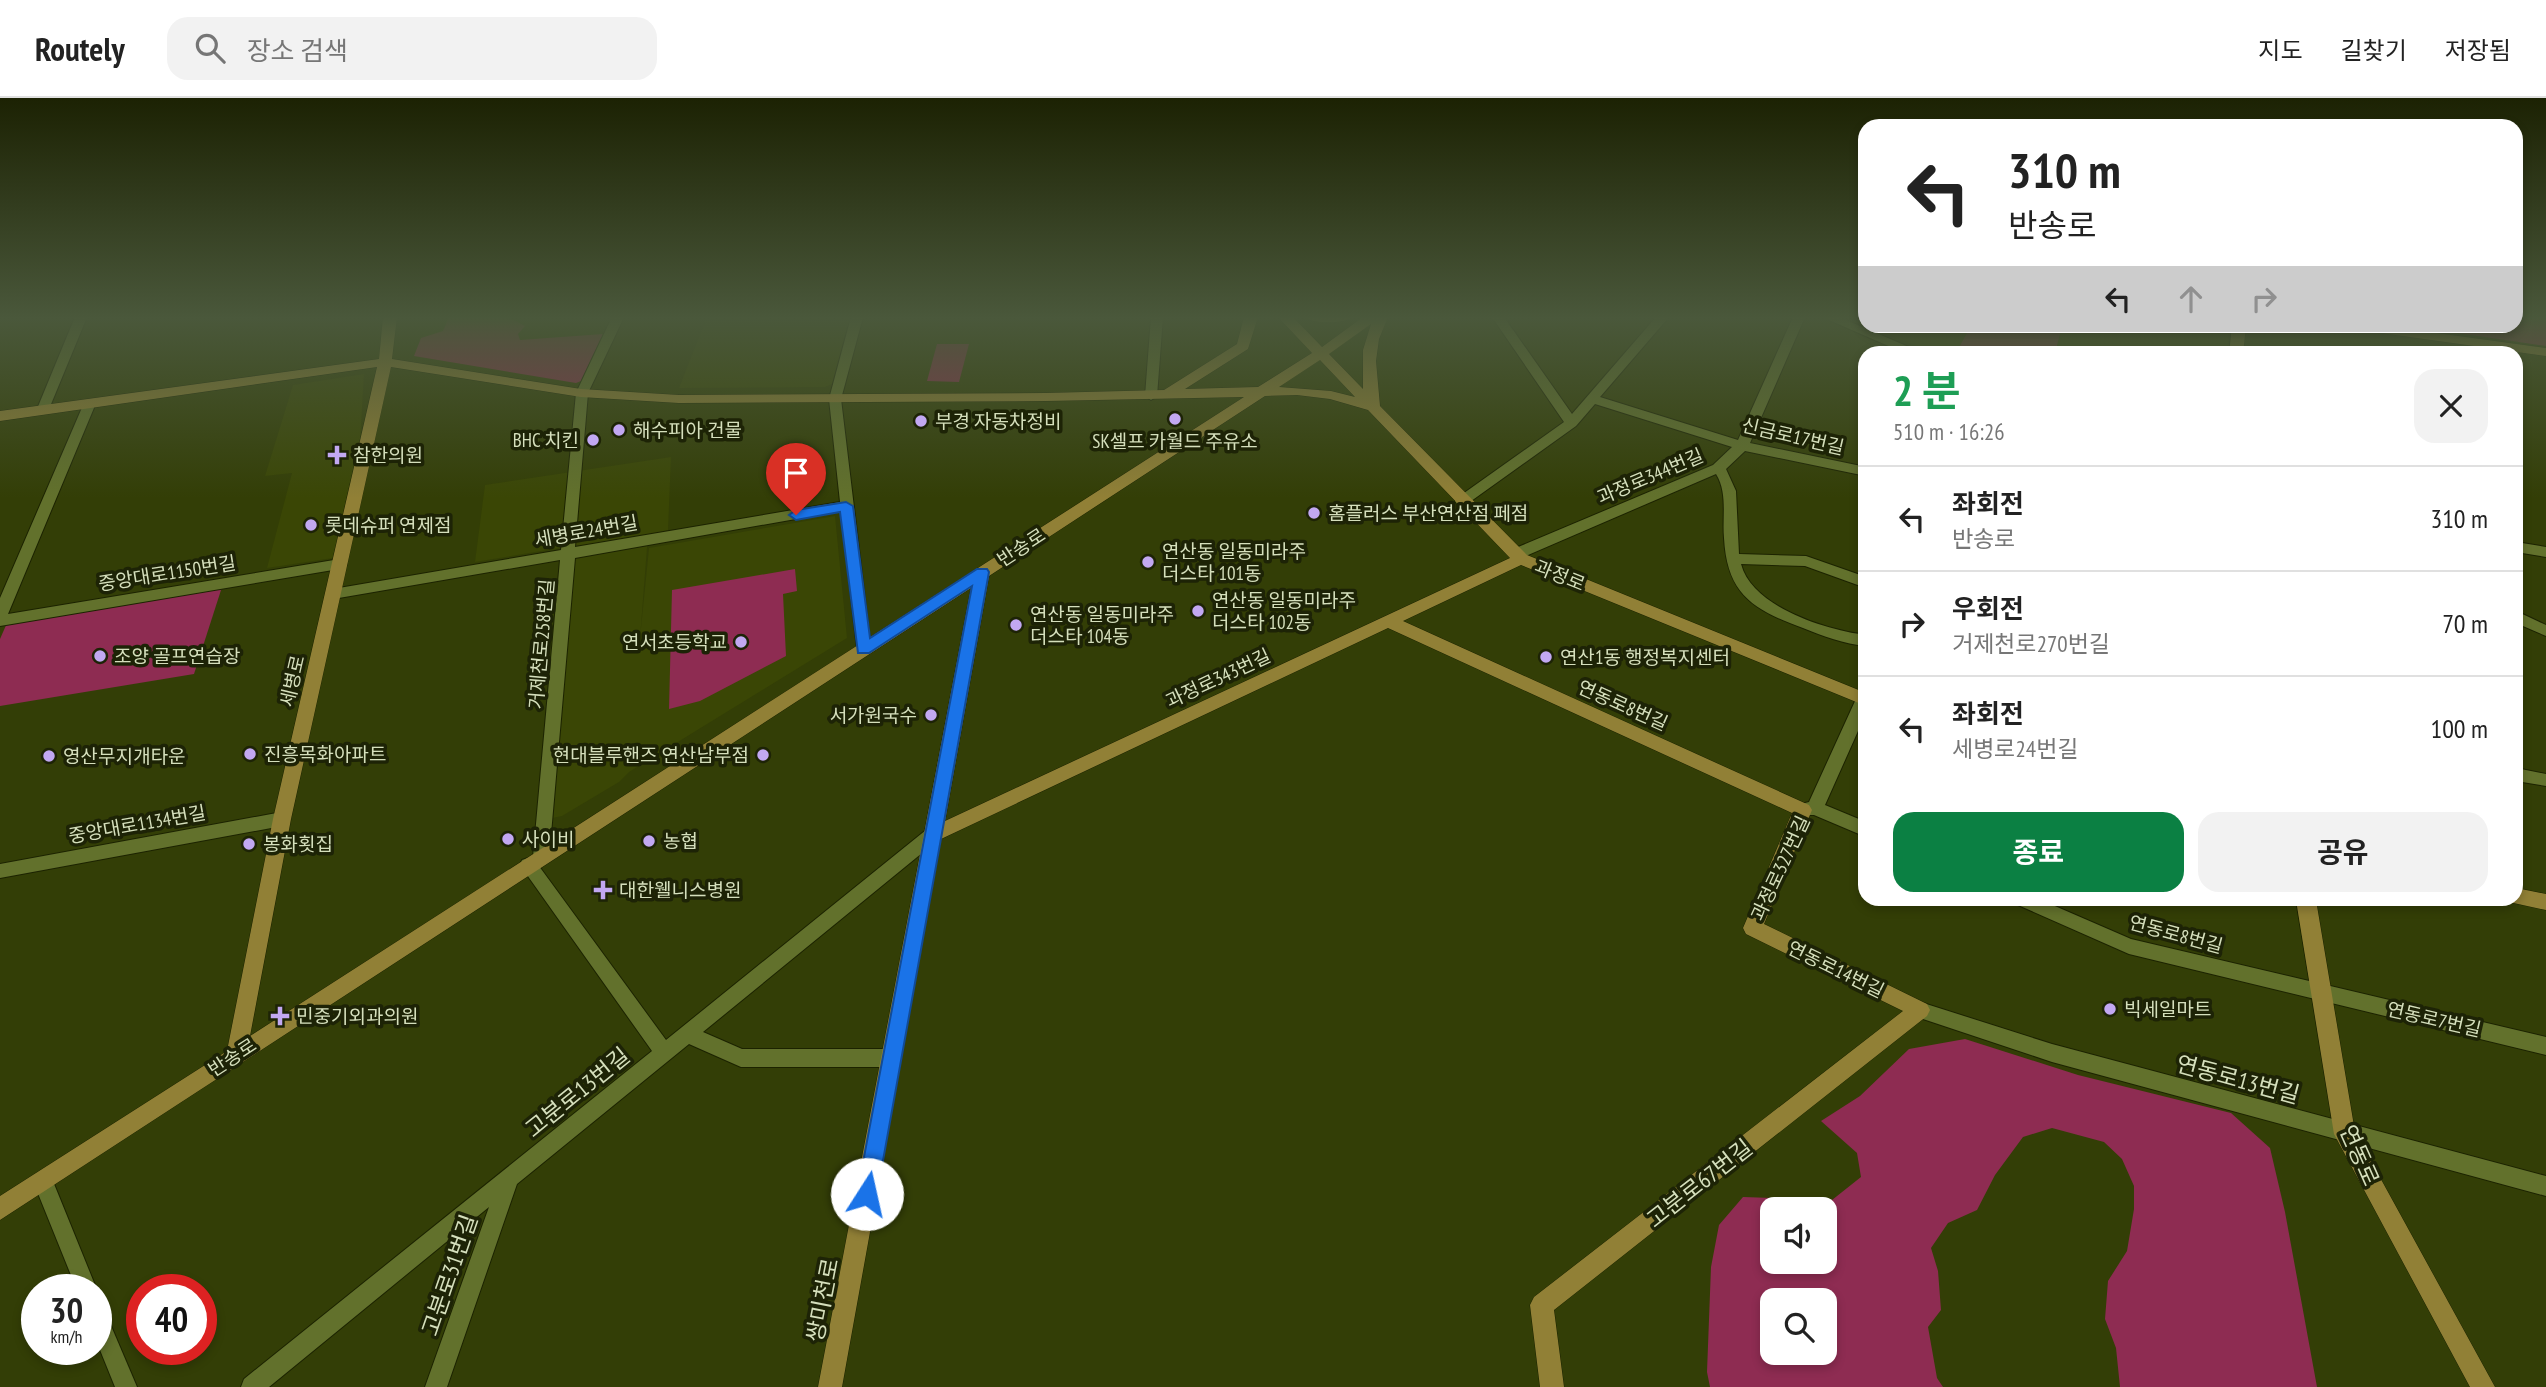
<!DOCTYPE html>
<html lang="ko">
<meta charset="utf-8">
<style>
body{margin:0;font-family:"PT Sans Narrow","Noto Sans KR",sans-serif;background:#f2f2f2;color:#222;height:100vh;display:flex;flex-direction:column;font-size:26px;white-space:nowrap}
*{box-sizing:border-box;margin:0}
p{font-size:23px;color:#767676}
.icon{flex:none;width:38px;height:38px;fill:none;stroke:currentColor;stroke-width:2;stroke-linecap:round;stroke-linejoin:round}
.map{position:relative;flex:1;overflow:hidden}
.side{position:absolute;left:1858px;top:248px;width:665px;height:560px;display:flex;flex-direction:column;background:#fff;border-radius:21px;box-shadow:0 4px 10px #0003}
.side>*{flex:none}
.top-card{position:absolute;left:1858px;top:21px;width:665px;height:214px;border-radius:21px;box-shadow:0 4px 10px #0003;background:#fff;color:#222;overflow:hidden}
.controls{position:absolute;left:1760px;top:1099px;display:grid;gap:14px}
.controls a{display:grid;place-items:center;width:77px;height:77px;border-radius:14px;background:#fff;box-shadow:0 4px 10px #0003;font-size:35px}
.speed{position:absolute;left:21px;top:1176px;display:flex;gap:14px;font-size:35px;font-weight:700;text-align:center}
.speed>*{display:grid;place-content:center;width:91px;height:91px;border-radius:50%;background:#fff;box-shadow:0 4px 10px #0003;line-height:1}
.speed small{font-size:18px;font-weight:400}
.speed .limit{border:10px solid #d22;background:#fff;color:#111}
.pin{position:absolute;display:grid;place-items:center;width:60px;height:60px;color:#fff;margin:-72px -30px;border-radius:50% 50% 50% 0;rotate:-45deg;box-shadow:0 0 7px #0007}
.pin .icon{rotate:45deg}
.me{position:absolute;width:77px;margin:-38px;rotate:10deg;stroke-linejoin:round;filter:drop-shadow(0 0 5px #0008)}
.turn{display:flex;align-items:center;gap:24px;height:147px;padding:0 35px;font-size:32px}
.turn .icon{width:91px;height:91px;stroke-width:2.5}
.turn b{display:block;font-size:49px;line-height:60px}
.lanes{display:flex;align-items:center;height:66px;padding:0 35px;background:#0003;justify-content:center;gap:35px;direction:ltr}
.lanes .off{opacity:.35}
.round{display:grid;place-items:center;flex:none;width:74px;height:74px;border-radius:21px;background:#f2f2f2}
.headline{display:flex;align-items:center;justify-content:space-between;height:119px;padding:0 35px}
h1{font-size:42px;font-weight:700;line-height:52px;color:#1e9e55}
.primary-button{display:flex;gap:14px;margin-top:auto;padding:14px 35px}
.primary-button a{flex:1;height:80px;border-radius:21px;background:#0b8043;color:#fff;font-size:28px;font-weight:700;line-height:80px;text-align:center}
.primary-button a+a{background:#f2f2f2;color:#222}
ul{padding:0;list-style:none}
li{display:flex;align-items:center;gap:21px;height:105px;padding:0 35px;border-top:2px solid #e0e0e0}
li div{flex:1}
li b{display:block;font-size:26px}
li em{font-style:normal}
header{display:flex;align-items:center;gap:42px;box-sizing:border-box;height:98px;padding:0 35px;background:#fff;border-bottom:2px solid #e0e0e0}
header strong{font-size:33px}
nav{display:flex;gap:38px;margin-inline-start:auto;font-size:24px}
.search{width:490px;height:63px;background:#f2f2f2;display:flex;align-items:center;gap:18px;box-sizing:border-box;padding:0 24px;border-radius:21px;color:#767676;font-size:26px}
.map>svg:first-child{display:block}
.built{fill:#3a4605}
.green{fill:#8e2c52;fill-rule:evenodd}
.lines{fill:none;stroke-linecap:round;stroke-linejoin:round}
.street-casing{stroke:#1c2300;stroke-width:2}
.secondary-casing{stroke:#1c2300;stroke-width:1}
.street{fill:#62712c;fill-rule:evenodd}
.secondary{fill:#918036;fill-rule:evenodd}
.route{fill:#1a73e8;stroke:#114b97;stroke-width:2}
.poi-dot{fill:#c2a8f2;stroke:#1d2306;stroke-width:2.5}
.labels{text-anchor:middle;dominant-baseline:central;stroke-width:7;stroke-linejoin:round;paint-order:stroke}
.poi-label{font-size:19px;fill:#d5dfbc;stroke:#1d2306;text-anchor:start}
.street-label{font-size:19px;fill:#d5dfbc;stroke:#1d2306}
.near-street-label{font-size:23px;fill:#d5dfbc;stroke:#1d2306}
</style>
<header>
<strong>Routely</strong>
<div class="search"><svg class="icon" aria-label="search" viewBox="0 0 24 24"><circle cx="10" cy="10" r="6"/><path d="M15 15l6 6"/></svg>장소 검색</div>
<nav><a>지도</a><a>길찾기</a><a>저장됨</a></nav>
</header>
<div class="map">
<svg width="2546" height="1289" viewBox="0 0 2546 1289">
<rect width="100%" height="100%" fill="#333e06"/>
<!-- built -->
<g class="built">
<path d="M707,219H850L832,286L825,289L679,290Z"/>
<path d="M1843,219H1865L1866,228H2229L2227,255L1938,256Z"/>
<path d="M364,276L360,345L333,460L267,470L292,375L265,378L293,287Z"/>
<path d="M671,359L668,432L648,437L640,540L649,450L835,418L847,540L629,674L619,684L562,718L552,720L571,448L475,464L485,387Z"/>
</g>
<!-- green -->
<g class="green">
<path d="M449,219H508L525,228L518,236L520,242L603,236L581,283L576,285L414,258L421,240L443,233Z"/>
<path d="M2517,219H2546V248L2411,228H2516Z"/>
<path d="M1971,228H2062L2055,255L1957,253Z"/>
<path d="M937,246H969L959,284L927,283Z"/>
<path d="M795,471L797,493L783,496L786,558L700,603L669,611L672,492Z"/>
<path d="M222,489L194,576L0,608V541L7,525Z"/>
<path d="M1965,941L2078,977L2231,1015L2270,1050L2285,1114L2317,1289H2120L2116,1250L2105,1221L2108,1183L2127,1153L2134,1111V1088L2122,1061L2104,1044L2052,1030L2023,1039L1995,1077L1977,1112L1948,1125L1931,1150L1938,1173L1941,1212L1928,1229L1937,1280L1943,1289H1710L1707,1274L1711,1169L1719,1127L1743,1099L1832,1102L1861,1079L1857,1055L1821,1023L1860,998L1909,951ZM1773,1111H1825V1164H1773ZM1773,1202H1825V1255H1773Z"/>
</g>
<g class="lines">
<defs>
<g id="street">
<path d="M75,219H87L49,311L43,315L38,314L37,311Z"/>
<path d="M612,219H624L588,295L575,449L840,404L829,301L851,219H863L841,301L871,551L864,557L857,551L841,413L575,460L549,759L547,764L541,766L536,764L666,942L926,732L932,730L938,732L940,737L938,742L703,934L742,951H892L899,954L901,960L899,966L892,969H741L689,946L517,1086L447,1289H425L489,1109L269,1289H241L244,1281L652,953L520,767L522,762L528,760L534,763L533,759L560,462L333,501L326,496L333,491L561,452L576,295Z"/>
<path d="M1151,219H1163L1157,298L1151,302L1145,298Z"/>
<path d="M1492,219H1504L1572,316L1656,219H1669L1600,299L1738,342L1793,219H1805L1750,345L1866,369V378L1745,353L1726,371L1736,393L1739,456L1806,458L1866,479V490L1805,468L1741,466C1752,509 1826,532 1866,537V548C1844,546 1823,538 1803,530C1754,512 1727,497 1724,440C1722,419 1728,395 1716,376L1521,460H1511L1509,456L1511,452L1713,367L1732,349L1595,306L1576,328L1467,406H1457L1455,403L1457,400L1564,324Z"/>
<path d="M1822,219H1839L1925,256H1907Z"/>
<path d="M90,301L96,305L8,516L340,461L345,462L347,466L345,470L0,528V500L84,305Z"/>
<path d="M2516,444L2546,449V459L2516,454Z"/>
<path d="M2516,513L2546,527V538L2516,525Z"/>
<path d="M1866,596V615L1825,707L1866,724V739L1814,717H1797L1795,712L1797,707L1809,704L1856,601L1859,597Z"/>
<path d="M2516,670L2546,676V688L2516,683Z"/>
<path d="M282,714L288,716L290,721L288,726L282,728L0,780V766Z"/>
<path d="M2015,802H2041L2131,841L2546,939V957L2129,856L2018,807Z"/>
<path d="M1920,904L2052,946L2546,1078V1098L2052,964L1914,918L1911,912L1914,906Z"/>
<path d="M43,1073L50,1076L97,1192L96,1195V1192H77L33,1083L36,1076Z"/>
<path d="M96,1206L103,1209L137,1289H115L96,1242Z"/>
</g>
<g id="secondary">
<path d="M383,219H397L392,261L581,291L679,297L1046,295L1164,292L1237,246L1244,219H1258L1248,251L1185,291L1258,289L1312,255L1278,219H1293L1322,249L1363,219H1388L1379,241L1376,263L1380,308L1527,457L1866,595V608L1521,467L1403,523L1809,707L1812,712L1764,826L1927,906L1930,912L1927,918L1554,1212L1564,1289H1540L1530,1207L1534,1199L1903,913L1746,836L1743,830L1792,715L1388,530L941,741L842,1289H818L971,490L0,1122V1098L227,953L273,721L377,269L0,323V313L379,261ZM1371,226L1363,252V291L1329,256ZM1320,262L1355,299L1331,293L1279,289ZM391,269L581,299L679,305L1046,303L1244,299L250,938L291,721ZM1297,297L1330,301L1368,312L1510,460L945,723L989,478L1265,298Z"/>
<path d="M1304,219H1353C1343,226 1314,226 1304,219Z"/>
<path d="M2232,228H2246L2243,256H2229Z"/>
<path d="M2353,228H2385L2546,250V258L2360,232Z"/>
<path d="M2516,790L2546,796V812L2509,804L2508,802H2516Z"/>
<path d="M2296,802H2316L2355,1034L2495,1289H2470L2334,1036Z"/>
</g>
</defs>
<!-- street casing -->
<use href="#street" class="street-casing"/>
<!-- secondary casing -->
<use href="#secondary" class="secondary-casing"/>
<!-- street -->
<use href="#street" class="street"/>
<!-- secondary -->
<use href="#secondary" class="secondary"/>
</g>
<!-- sky -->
<linearGradient id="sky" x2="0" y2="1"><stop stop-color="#1c2203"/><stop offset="0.55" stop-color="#4a583b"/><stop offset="1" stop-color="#4a583b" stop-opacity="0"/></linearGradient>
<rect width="2546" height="400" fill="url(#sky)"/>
<!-- route -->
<path class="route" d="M846,404L853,408L870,540L977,471H987L989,474L877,1096L874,1102L867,1105L860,1102L857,1096L972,488L869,555H858L840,414L796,422L789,417L796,412Z"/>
<!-- markers -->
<g class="poi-dot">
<circle cx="1175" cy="321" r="7"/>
<circle cx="921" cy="323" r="7"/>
<circle cx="619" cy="332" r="7"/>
<circle cx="593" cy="342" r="7"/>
<path d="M333.5 346.5h7v7h7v7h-7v7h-7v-7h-7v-7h7z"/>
<circle cx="1314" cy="415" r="7"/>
<circle cx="311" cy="427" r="7"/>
<circle cx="1148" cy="464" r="7"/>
<circle cx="1198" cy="513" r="7"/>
<circle cx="1016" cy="527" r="7"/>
<circle cx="741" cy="544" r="7"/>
<circle cx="100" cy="558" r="7"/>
<circle cx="1546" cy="559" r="7"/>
<circle cx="931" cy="617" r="7"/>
<circle cx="250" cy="656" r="7"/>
<circle cx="763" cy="657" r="7"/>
<circle cx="49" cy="658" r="7"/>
<circle cx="508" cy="741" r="7"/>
<circle cx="649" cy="743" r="7"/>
<circle cx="249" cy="746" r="7"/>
<path d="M599.5 781.5h7v7h7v7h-7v7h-7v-7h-7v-7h7z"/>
<circle cx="2110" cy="911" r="7"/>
<path d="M276.5 907.5h7v7h7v7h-7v7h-7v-7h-7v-7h7z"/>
</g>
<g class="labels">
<!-- poi labels -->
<g class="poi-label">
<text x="935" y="323">부경 자동차정비</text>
<text x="633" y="332">해수피아 건물</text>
<text x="579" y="342" text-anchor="end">BHC 치킨</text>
<text x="1175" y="343" text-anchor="middle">SK셀프 카월드 주유소</text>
<text x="353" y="357">참한의원</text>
<text x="1328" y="415">홈플러스 부산연산점 페점</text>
<text x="325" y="427">롯데슈퍼 연제점</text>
<text x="1162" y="453">연산동 일동미라주<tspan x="1162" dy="22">더스타 101동</tspan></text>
<text x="1212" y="502">연산동 일동미라주<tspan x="1212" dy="22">더스타 102동</tspan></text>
<text x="1030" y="516">연산동 일동미라주<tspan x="1030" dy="22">더스타 104동</tspan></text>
<text x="727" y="544" text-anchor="end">연서초등학교</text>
<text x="114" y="558">조양 골프연습장</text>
<text x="1560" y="559">연산1동 행정복지센터</text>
<text x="917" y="617" text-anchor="end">서가원국수</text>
<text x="264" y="656">진흥목화아파트</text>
<text x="749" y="657" text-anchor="end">현대블루핸즈 연산남부점</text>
<text x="63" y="658">영산무지개타운</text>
<text x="522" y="741">사이비</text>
<text x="663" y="743">농협</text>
<text x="263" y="746">봉화횟집</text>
<text x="619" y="792">대한웰니스병원</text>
<text x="2124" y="911">빅세일마트</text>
<text x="296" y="918">민중기외과의원</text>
</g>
<!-- street labels -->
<g class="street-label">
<text transform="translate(1793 338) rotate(13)">신금로17번길</text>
<text transform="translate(1650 378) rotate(-23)">과정로344번길</text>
<text transform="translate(586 433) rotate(-10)">세병로24번길</text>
<text transform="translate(1021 449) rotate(-33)">반송로</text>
<text transform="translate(167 475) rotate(-9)">중앙대로1150번길</text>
<text transform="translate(1560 477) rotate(22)">과정로</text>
<text transform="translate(541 546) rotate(-85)">거제천로258번길</text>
<text transform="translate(1218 580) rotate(-25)">과정로343번길</text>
<text transform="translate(292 583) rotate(-77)">세병로</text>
<text transform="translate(1623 607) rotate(24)">연동로8번길</text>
<text transform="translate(137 726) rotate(-10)">중앙대로1134번길</text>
<text transform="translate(1780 770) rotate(-65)">과정로327번길</text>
<text transform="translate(2176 836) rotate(15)">연동로8번길</text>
<text transform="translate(1836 871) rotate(26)">연동로14번길</text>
<text transform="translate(2434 921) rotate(13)">연동로7번길</text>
<text transform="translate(232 959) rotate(-33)">반송로</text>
</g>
<!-- near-street labels -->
<g class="near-street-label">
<text transform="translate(2238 981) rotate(15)">연동로13번길</text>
<text transform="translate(577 994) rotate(-39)">고분로13번길</text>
<text transform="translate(2360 1057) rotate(66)">연동로</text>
<text transform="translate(1699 1085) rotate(-38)">고분로67번길</text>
<text transform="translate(449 1177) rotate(-71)">고분로31번길</text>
<text transform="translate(822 1202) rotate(-79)">쌍미천로</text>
</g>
</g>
</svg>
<div class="controls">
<a><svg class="icon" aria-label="sound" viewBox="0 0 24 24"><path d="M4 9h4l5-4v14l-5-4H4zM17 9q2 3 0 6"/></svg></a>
<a><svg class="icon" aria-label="search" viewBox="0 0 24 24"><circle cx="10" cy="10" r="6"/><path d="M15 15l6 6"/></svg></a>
</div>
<div class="speed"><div>30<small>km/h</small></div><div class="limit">40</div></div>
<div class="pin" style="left:796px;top:417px;background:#d93025"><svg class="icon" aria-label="arrive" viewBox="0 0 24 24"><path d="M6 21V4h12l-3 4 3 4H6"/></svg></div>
<svg class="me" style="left:867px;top:1096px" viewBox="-20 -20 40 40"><circle r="19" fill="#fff"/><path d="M0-13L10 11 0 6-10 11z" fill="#1a73e8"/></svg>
<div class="top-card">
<div class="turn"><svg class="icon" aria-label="left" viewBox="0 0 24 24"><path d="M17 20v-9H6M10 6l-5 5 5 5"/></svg><div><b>310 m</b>반송로</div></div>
<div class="lanes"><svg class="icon" aria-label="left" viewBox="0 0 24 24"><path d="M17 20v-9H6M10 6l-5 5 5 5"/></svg><svg class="icon off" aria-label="ahead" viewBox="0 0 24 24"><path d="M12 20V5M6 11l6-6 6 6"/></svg><svg class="icon off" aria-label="right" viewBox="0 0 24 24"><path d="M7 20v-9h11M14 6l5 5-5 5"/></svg></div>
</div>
<section class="side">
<div class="headline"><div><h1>2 분</h1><p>510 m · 16:26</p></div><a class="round"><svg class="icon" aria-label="close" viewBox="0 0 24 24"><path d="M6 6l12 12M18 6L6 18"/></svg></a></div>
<ul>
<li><svg class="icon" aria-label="left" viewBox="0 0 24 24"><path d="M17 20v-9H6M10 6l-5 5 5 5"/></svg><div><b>좌회전</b><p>반송로</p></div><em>310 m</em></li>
<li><svg class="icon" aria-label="right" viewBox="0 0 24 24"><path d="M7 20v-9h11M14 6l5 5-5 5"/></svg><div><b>우회전</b><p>거제천로270번길</p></div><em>70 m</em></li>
<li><svg class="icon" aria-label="left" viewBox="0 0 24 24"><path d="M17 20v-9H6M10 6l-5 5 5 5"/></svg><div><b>좌회전</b><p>세병로24번길</p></div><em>100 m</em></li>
</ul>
<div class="primary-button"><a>종료</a><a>공유</a></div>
</section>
</div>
